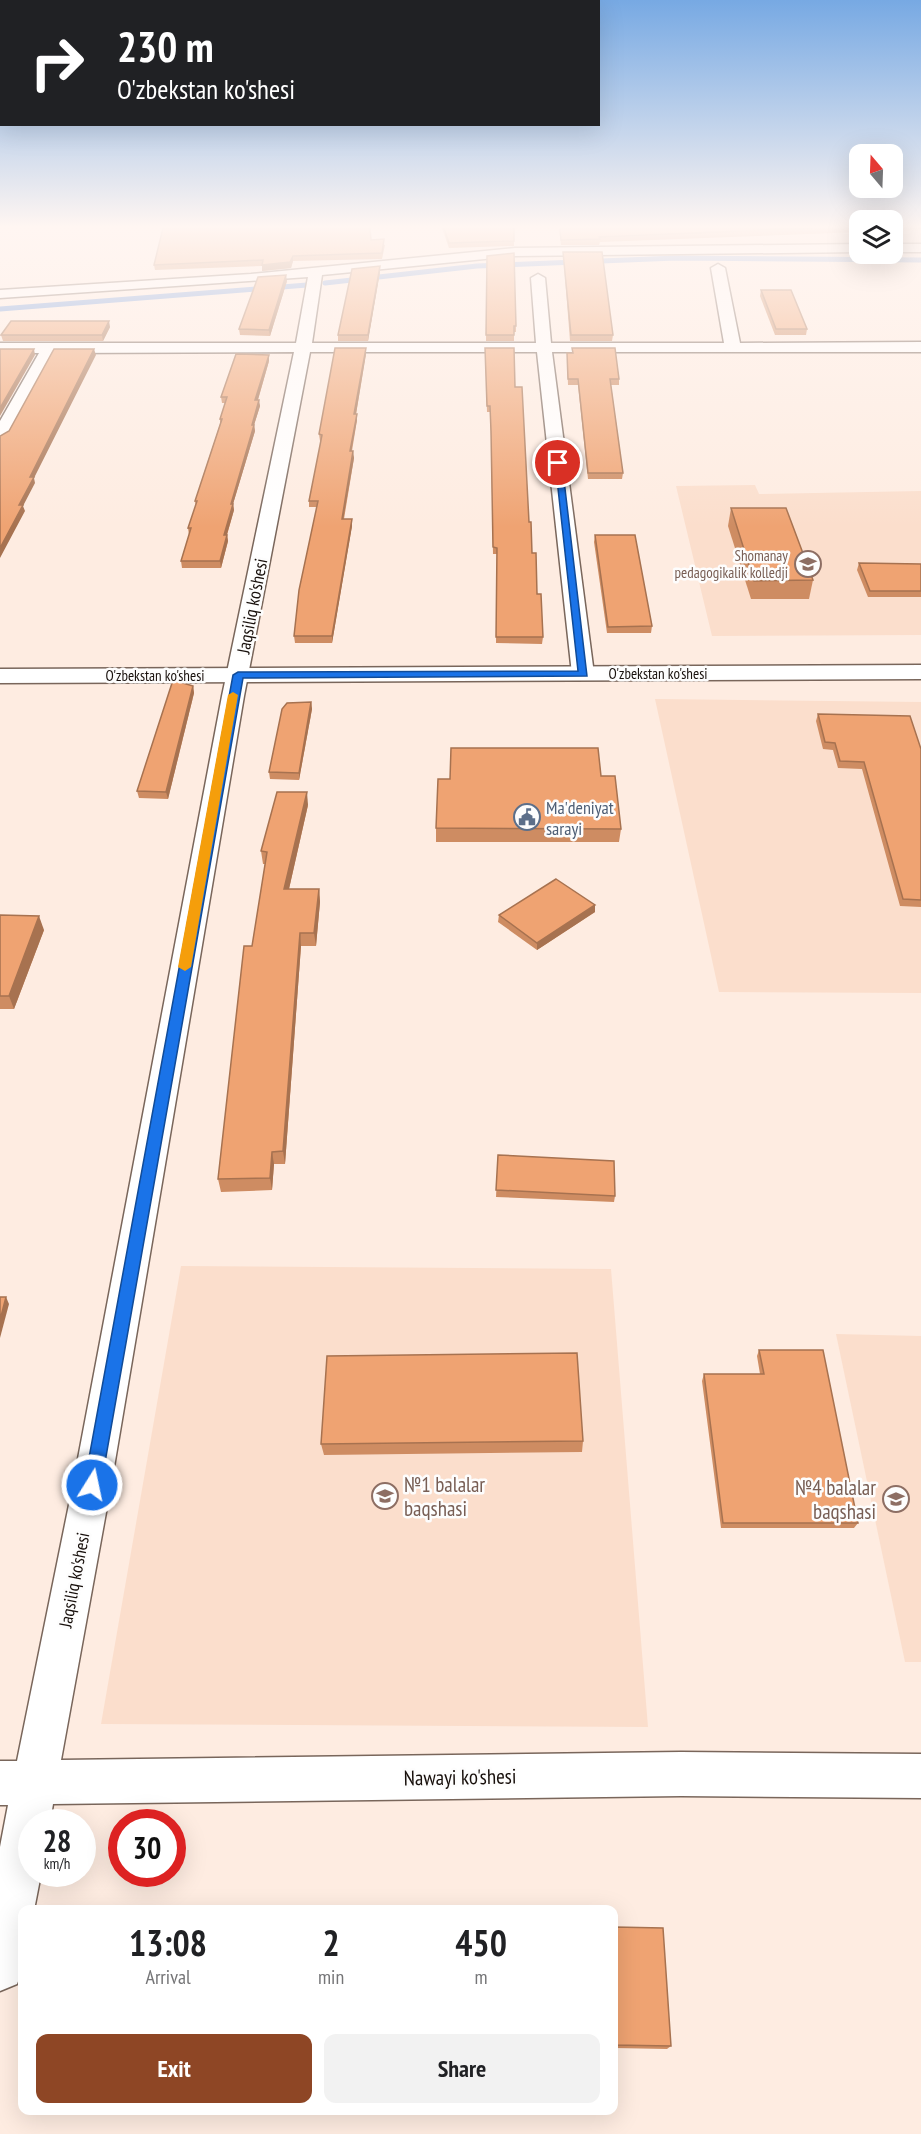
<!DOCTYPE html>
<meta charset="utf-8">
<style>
body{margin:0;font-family:"PT Sans Narrow",sans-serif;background:#f2f2f2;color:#202124;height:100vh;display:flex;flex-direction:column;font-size:22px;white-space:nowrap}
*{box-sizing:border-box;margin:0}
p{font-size:20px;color:#757577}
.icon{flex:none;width:33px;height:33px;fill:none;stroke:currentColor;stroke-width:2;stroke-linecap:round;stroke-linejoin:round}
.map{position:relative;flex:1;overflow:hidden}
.panel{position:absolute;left:18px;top:1905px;width:600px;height:210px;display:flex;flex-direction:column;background:#fff;border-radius:12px;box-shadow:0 6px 24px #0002}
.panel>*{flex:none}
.guide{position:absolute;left:0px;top:0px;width:600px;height:126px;box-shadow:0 6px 24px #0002;background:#202124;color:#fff;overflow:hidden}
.needle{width:39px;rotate:341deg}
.buttons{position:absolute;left:849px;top:144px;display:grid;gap:12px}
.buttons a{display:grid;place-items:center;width:54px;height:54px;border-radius:12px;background:#fff;box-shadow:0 6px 24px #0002;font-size:30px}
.speed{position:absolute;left:18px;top:1809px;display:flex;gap:12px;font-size:30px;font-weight:700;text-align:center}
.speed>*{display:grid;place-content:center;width:78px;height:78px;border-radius:50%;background:#fff;box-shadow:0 6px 24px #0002;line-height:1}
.speed small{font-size:15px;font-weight:400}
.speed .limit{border:9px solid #d22;background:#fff;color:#111}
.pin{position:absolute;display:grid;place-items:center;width:51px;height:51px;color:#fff;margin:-26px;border:3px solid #fff;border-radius:50%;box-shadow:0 2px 6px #0007}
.me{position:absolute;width:66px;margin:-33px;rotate:10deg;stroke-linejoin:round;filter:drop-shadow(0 0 4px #0008)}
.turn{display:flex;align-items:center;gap:21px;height:126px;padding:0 18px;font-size:27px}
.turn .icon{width:78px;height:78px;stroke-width:2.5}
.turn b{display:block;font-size:42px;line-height:51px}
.eta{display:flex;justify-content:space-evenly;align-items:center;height:102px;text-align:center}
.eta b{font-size:36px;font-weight:600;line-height:42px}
.primary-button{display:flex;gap:12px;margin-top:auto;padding:12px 18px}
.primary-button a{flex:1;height:69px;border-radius:12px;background:#8e4625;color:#fff;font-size:24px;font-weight:600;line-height:69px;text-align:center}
.primary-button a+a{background:#f2f2f2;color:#202124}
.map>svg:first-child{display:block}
.built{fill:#fbdecc}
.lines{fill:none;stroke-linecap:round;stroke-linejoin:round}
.stream{stroke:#6e99dc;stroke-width:5}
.minor-casing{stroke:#79665b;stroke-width:3}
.secondary-casing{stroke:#79665b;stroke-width:3}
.minor{fill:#fff;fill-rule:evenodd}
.secondary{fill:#fff;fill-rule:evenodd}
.wall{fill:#ce8c62}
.shaded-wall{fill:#a77250}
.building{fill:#efa372;stroke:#a77250;stroke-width:1.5}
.route{fill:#1a73e8;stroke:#114b97;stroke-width:1.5}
.slow{fill:#f59e0b}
.labels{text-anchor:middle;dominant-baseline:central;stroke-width:5;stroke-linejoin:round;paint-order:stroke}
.far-education-label{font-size:15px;fill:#785e54;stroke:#fdfdfd;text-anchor:end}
.far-street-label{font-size:15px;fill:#18100c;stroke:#fdfdfd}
.street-label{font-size:18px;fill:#18100c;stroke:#fdfdfd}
.service-label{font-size:18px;fill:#4e5e75;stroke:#fdfdfd;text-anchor:start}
.near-education-label{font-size:21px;fill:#785e54;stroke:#fdfdfd;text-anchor:start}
.near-street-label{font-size:21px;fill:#18100c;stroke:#fdfdfd}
</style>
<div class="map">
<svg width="921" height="2134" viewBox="0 0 921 2134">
<rect width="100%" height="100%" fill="#feece1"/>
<!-- built -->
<g class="built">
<path d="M755,485L759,494L921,491V635L712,636L676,486Z"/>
<path d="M655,699L921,702V993L719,992Z"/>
<path d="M181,1266L611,1269L648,1727L101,1724Z"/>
<path d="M836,1334L921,1336V1662H905Z"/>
</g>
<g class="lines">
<!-- stream -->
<g class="stream">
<path d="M325,283L477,266L676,258L921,260"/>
<path d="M0,309L307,285"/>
</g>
<defs>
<g id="minor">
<path d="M860,244V252L515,256L322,275L312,343H536L531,278L538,274L545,278L551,343H724L711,268L718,264L725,268L740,343L921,342V352H552L594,674L591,679H575L572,674L537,352H310L244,696L111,1485L61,1760L681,1752L921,1754V1798L681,1796L53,1804L50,1822H32V1874H41L34,1910H22V1971L17,1984L0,1991V1847L8,1805H0V1761H17L73,1485L222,696L294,352L54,353L9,436L0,441V421L39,353H0V343H296L308,277L0,298V290L251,274L515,248Z"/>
<rect x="892" y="244" width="29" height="8"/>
</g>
<path id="secondary" d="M921,665V679L0,683V669Z"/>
</defs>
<!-- minor casing -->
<use href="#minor" class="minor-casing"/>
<!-- secondary casing -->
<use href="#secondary" class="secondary-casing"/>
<!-- minor -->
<use href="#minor" class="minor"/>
<!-- secondary -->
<use href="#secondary" class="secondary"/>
</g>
<!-- wall -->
<g class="wall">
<path d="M442,228H514V246L449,248Z"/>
<path d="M559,228H860V232L600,242L599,245H561Z"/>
<path d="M892,228H921V229L892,230Z"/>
<path d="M371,240L385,245L382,259L293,261L291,268L262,271V266L155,270L154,265Z"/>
<path d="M563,252L613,335L612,341H570Z"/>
<path d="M487,256L516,326V332H514V341H486Z"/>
<path d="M380,272L368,341H338V335Z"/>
<path d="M287,281L270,336L240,335L239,329Z"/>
<path d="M761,290L807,329L806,335H775L760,296Z"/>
<path d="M110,327L103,341H3L1,335Z"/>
<path d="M485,348L515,387L532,553L543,637L542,644L496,643L497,554H493L491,437L490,412H487Z"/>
<path d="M572,348L619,379V385H611L623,473L622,479H588L578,385H568L567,353H572Z"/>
<path d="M366,354L356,414H357V420L352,451L354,458L344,519H352V526L332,643H295L294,636L317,507H309V501L321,441H320L319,434Z"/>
<path d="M269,361L258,400L260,406L254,425L255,431L233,504L234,510L227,535L228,541L221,568H182L181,561L189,535L188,528L196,506L195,501L220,424V419L225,403H222L221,397Z"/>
<path d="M731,508L813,580L809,599H751L728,526Z"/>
<path d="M595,535L652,626L651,633H607L594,542Z"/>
<path d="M859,563L921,564V597H868L857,570Z"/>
<path d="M193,686L194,693L168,799L139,798L137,791Z"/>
<path d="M311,702L312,709L299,780L270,779L269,772Z"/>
<path d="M818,714L921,749V907L900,906L862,769L838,768L833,750L823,749L816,721Z"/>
<path d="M601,776L621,829L619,842H436V828Z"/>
<path d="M308,805L289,889H319L320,902L316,946H301L285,1164H274L272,1190L221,1192L218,1179L265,864H263L261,851Z"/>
<path d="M595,912L537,950L498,922L499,915Z"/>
<path d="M0,915L44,930L14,1009H0Z"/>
<path d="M498,1155L615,1196L614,1202L496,1197Z"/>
<path d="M759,1350L858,1523L854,1528H721L702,1381L704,1374H760L757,1356Z"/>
<path d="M583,1441L582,1452L324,1455L321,1444Z"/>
<path d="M614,1927L671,2046L667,2049L614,2048Z"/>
</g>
<!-- shaded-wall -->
<g class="shaded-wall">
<path d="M293,256V261L291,268L262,271V265Z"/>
<path d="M380,266V272L368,341V335Z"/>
<path d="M286,275L287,281L270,336L269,330Z"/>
<path d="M109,321L110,327L103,341L102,335Z"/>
<path d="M366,348V354L355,420L354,414Z"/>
<path d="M34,349L35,355L0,416V408Z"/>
<path d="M94,349L96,355L34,478L35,483L23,506L25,511L0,558V548L19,505L30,477Z"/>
<path d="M269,355V361L256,406L255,400Z"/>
<path d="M259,400L260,406L254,425L255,431L233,504L234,510L225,541L224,535L231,504Z"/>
<path d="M357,414V420L350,458V451Z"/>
<path d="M353,451L354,458L342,526V519Z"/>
<path d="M352,519V526L332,643V636Z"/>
<path d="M227,535L228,541L221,568L220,561Z"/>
<path d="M193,686L194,693L168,799L166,792Z"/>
<path d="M311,702L312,709L299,780V773Z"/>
<path d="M307,792L308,805L286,902L284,889Z"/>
<path d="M319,889L320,902L316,946L314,933Z"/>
<path d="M595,905V912L537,950V943Z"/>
<path d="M39,916L44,930L14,1009L9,996Z"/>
<path d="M300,933L301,946L285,1164L283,1151Z"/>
<path d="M272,1152L274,1164L272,1190L270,1178Z"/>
<path d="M6,1297L9,1304L0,1338V1320Z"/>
</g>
<!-- building -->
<g class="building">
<path d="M163,228H370L371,240L384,239L382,253L293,256L290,262L262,265L263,260L154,265Z"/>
<path d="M444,228H514V241L449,243Z"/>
<path d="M560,228H812L599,237L600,239L561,240Z"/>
<path d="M563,252H602L613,335H571Z"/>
<path d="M514,253L516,326H514V335H486L487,256Z"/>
<path d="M380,266L368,335H338L352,269Z"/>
<path d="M286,275L269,330L239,329L258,277Z"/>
<path d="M761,290H791L807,329H776Z"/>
<path d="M11,321H109L102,335H1Z"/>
<path d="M335,348H366L354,414H357L350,451H353L342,519H352L332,636H294L299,590L318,501H309L322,435L319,434Z"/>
<path d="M485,348H514L515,387H522L529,522H531L532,553H536L537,594H541L543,637H496L497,548L493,547L491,431L490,406H487Z"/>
<path d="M572,348H615L619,379H610L623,473H588L578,379H568L567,353H573Z"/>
<path d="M0,349H34L0,408Z"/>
<path d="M54,349H94L30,477H34L19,505H23L0,548V436L9,431Z"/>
<path d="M236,354L269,355L255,400H259L252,425H254L231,504H233L224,535H227L220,561H181L191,528H188L197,501H195L222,419H220L227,397H221Z"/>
<path d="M731,508H786L813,580L754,581Z"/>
<path d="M595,535H635L652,626L608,627Z"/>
<path d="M859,563L921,564V591H870Z"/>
<path d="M173,680L193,686L166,792L137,791Z"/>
<path d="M311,702L299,773L269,772L282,709L287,703Z"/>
<path d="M818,714L910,716L921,749V900L903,899L864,762L840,761L835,743L825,742Z"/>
<path d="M451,748H598L601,776H615L621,829L436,828L438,779H450Z"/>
<path d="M277,792H307L284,889H319L314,933H300L283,1151L272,1152L270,1178L218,1179L244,946H252L267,852L261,851Z"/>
<path d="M556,879L595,905L537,943L499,915Z"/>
<path d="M0,915L39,916L9,996H0Z"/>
<path d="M498,1155L614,1161L615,1196L496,1190Z"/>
<path d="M0,1297H6L0,1320Z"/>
<path d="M759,1350H823L858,1523H723L704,1374H764Z"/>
<path d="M577,1353L583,1441L321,1444L327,1356Z"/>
<path d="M614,1927L663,1928L671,2046L614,2045Z"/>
</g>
<!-- sky -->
<linearGradient id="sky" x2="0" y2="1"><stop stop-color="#77a9e3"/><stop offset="0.43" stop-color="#fff6f2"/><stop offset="1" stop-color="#fff6f2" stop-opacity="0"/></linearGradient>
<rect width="921" height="527" fill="url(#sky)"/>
<!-- route -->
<path class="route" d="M555,461L562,463L587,676L243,678L101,1485L98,1491L92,1493L86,1491L84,1485L233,675L238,672L578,671Z"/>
<!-- slow -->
<path class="slow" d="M233,692L238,695L191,967L185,971L178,967L228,695Z"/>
<!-- icons -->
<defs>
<symbol id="university-ring" viewBox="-11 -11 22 22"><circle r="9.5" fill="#fdfdfd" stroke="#8d6e63" stroke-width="1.5"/><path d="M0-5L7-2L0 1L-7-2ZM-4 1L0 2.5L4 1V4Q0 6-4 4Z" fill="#8d6e63"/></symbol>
<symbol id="civic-ring" viewBox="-11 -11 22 22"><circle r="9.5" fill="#fdfdfd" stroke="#5c6f8a" stroke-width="1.5"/><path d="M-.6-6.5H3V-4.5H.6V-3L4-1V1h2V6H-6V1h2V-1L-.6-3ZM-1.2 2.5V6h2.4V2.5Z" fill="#5c6f8a"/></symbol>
<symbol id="school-ring" viewBox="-11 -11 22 22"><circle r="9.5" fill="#fdfdfd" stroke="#8d6e63" stroke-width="1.5"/><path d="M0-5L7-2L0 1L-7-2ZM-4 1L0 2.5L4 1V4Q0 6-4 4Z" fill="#8d6e63"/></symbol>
</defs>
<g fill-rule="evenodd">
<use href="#university-ring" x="793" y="549" width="30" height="30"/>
<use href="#civic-ring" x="512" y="802" width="30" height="30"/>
<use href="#school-ring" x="370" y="1481" width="30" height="30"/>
<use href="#school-ring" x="881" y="1484" width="30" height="30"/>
</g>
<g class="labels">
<!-- far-education labels -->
<g class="far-education-label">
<text x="788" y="555">Shomanay<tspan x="788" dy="17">pedagogikalik kolledji</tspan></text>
</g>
<!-- far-street labels -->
<g class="far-street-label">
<text x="658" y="673">O'zbekstan ko'shesi</text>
<text x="155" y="675">O'zbekstan ko'shesi</text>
</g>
<!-- street labels -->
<g class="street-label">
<text transform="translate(252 606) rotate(-79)">Jaqsiliq ko'shesi</text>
<text transform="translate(74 1580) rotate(-79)">Jaqsiliq ko'shesi</text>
</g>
<!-- service labels -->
<g class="service-label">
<text x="546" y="807">Ma'deniyat<tspan x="546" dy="21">sarayi</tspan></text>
</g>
<!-- near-education labels -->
<g class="near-education-label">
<text x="404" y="1484">№1 balalar<tspan x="404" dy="24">baqshasi</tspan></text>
<text x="876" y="1487" text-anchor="end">№4 balalar<tspan x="876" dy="24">baqshasi</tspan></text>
</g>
<!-- near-street labels -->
<g class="near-street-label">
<text transform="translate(460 1777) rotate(-1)">Nawayi ko'shesi</text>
</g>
</g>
</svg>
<div class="buttons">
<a><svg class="needle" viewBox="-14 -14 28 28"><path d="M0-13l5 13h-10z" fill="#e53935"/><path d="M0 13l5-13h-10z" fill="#757577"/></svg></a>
<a><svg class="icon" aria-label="layers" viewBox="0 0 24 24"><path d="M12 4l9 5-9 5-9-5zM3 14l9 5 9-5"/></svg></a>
</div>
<div class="speed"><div>28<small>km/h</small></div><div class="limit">30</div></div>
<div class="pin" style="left:558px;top:463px;background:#d93025"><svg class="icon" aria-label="arrive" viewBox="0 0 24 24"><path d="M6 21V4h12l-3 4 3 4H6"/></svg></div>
<svg class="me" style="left:92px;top:1485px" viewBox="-20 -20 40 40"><circle r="17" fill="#1a73e8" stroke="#fff" stroke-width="3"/><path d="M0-11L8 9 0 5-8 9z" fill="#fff"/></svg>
<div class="guide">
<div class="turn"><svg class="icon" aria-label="right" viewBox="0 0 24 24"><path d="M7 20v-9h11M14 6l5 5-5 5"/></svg><div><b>230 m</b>O'zbekstan ko'shesi</div></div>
</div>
<section class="panel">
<div class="eta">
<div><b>13:08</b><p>Arrival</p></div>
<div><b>2</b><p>min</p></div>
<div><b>450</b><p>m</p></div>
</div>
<div class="primary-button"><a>Exit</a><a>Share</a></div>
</section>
</div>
